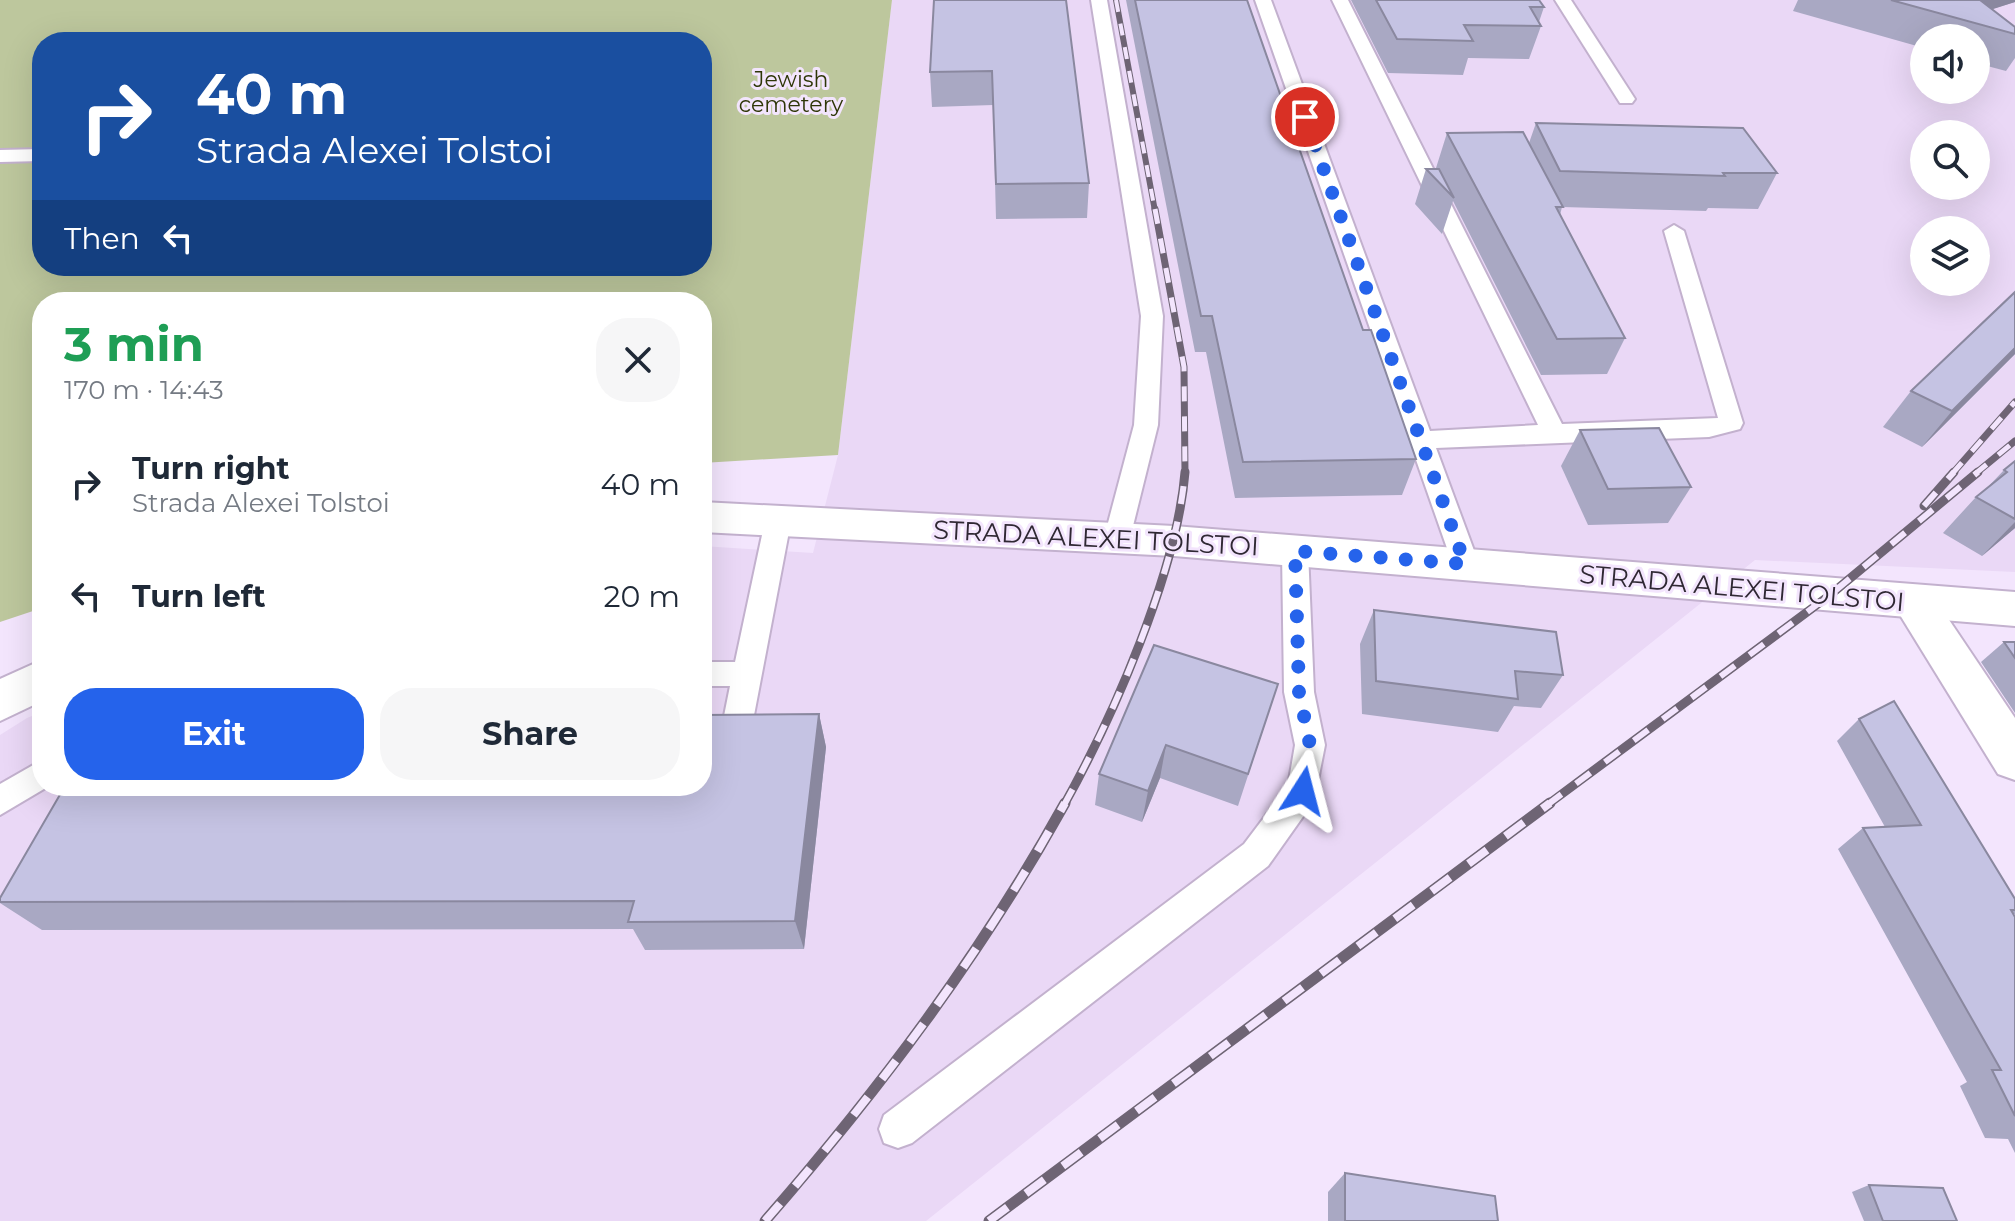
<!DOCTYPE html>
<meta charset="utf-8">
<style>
body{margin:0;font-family:Montserrat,sans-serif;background:#f6f6f7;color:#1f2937;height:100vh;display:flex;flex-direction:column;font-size:30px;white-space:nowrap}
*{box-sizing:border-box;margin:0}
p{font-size:26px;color:#747a83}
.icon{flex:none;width:44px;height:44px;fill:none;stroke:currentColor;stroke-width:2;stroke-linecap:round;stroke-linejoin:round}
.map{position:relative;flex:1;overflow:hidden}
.sheet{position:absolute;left:32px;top:292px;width:680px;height:504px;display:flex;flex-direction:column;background:#fff;border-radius:32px;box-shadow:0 8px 32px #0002}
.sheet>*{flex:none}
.top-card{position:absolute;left:32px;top:32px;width:680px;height:244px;border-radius:32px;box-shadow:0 8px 32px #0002;background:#1a4fa0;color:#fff;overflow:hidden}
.tools{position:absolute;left:1910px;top:24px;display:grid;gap:16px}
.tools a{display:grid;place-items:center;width:80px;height:80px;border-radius:50%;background:#fff;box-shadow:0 8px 32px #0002;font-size:40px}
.pin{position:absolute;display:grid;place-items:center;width:68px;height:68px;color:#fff;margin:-34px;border:4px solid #fff;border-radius:50%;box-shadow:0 2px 8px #0007}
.me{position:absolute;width:88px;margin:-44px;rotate:9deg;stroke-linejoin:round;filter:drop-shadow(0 0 6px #0008)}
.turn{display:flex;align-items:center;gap:28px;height:168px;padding:0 32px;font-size:36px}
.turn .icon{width:104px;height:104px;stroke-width:2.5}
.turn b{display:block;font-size:56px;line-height:68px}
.then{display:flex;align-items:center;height:76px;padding:0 32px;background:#0003;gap:16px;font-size:30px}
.round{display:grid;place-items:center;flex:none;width:84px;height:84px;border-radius:32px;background:#f6f6f7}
.summary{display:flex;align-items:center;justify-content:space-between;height:136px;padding:0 32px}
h1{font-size:48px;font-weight:700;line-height:60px;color:#1e9e55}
.action{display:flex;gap:16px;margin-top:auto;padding:16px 32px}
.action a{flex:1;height:92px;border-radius:32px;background:#2563eb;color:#fff;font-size:32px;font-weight:700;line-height:92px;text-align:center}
.action a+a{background:#f6f6f7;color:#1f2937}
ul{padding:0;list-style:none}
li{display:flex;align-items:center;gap:24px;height:112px;padding:0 32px}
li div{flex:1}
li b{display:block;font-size:30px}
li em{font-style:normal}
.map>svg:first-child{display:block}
.built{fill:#ead8f6;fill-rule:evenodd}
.green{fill:#bdc79d;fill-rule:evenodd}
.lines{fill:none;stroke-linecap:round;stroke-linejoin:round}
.lane-casing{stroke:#c3b1ce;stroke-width:4}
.street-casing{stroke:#c3b1ce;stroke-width:4}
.secondary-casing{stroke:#c3b1ce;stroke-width:4}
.lane{fill:#fff;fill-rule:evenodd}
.street{fill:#fff;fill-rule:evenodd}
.secondary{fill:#fff;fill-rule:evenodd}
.rail-far3-casing{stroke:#6e6474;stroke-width:6}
.rail-far2-casing{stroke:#6e6474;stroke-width:7}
.rail-far1-casing{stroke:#6e6474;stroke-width:9}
.rail-casing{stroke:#6e6474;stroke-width:11}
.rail-far3{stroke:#f3e5fd;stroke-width:4;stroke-dasharray:12;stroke-linecap:butt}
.rail-far2{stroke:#f3e5fd;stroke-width:5;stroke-dasharray:15;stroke-linecap:butt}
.rail-far1{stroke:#f3e5fd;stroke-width:6;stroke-dasharray:18;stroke-linecap:butt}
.rail{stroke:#f3e5fd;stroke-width:8;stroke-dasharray:23;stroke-linecap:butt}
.wall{fill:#a9a8c3}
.shaded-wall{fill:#8a889f}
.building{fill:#c5c3e3;stroke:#8a889f;stroke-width:2}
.route{stroke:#2563eb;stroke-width:14;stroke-dasharray:0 25.2}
.labels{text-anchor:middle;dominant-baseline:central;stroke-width:6;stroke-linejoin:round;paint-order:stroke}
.far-park-label{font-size:22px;fill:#2e3607;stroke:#f3e5fd}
.street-label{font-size:26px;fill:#2f2833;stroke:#f3e5fd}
</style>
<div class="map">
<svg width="2015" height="1221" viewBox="0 0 2015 1221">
<rect width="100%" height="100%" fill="#f3e5fd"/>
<!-- built -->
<path class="built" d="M892,0H2015V572L1755,560L926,1221H0V735L27,718L42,712V786H702V546L813,553L838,455ZM1924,38H1976V90H1924ZM1924,134H1976V186H1924ZM1924,230H1976V282H1924Z"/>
<!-- green -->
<path class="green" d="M0,0H892L838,455L702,463V302H42V608L0,622ZM42,42H702V266H42Z"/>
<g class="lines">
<defs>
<g id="lane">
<path d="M1091,0H1107L1163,316L1158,425L1130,538L1126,545L1117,548L1108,545L1104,538L1134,425L1141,316Z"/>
<path d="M1255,0H1271L1430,431L1538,425L1332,0H1348L1562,424L1718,418L1664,231L1674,225L1684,231L1743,423L1740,429L1709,437L1436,448L1479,564L1475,571L1465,574L1455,571Z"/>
<path d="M1555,0H1571L1635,99L1632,103H1620Z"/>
<path d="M42,149V161L0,162V150Z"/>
<path d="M778,511L787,514L791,521L751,731L747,740L736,744L725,740L721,731L730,686H702V662H735L765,521L769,514Z"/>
<path d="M1295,541L1304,544L1308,551L1314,692L1325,745L1314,801L1268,866L912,1143L898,1148L884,1143L879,1129L884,1115L1244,844L1288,786L1295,745L1284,692L1282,551L1286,544Z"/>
<path d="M42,760V786H49L0,815V784Z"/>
</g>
<path id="street" d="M1914,585L1929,590L2015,718V780L1998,774L1892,602L1899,590Z"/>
<g id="secondary">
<path d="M702,502L1174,526L2015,592V626L1174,556L702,532Z"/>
<path d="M42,660V701L0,721V679Z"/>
</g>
</defs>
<!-- lane casing -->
<use href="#lane" class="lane-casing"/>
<!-- street casing -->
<use href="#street" class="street-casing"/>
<!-- secondary casing -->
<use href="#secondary" class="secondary-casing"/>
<!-- lane -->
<use href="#lane" class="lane"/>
<!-- street -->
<use href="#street" class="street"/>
<!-- secondary -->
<use href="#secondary" class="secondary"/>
<defs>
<path id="rail-far3" d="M1116,0L1155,211"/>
<g id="rail-far2">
<path d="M1155,209L1184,367L1185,474"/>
<path d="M1952,474L2015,402"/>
<path d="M1975,474L2015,441"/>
</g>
<g id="rail-far1">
<path d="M1924,506L1954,472"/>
<path d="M1064,805C1113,717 1177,572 1185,472"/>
<path d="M1547,805L1830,595L1978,472"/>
</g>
<g id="rail">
<path d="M765,1221C879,1090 981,955 1065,803"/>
<path d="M989,1221L1550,803"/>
</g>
</defs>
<!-- rail-far3 casing -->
<use href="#rail-far3" class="rail-far3-casing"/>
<!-- rail-far2 casing -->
<use href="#rail-far2" class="rail-far2-casing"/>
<!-- rail-far1 casing -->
<use href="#rail-far1" class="rail-far1-casing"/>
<!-- rail casing -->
<use href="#rail" class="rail-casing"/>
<!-- rail-far3 -->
<use href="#rail-far3" class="rail-far3"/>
<!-- rail-far2 -->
<use href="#rail-far2" class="rail-far2"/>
<!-- rail-far1 -->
<use href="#rail-far1" class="rail-far1"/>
<!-- rail -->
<use href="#rail" class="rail"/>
</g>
<!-- wall -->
<g class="wall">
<path d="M934,0L1089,183L1087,218L996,219L993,105L932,107L930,72Z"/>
<path d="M1126,0H1247L1363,330L1416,459L1402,495L1235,498L1206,352H1195Z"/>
<path d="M1351,0H1539L1544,7L1539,22L1541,26L1529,59L1468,58L1463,75L1388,73Z"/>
<path d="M1798,0H2015V2L1992,9L2015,27V58L2006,71L1976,63V38H1924V48L1793,11Z"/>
<path d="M1536,123L1777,173L1758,209L1708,208L1706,211L1562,207L1560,215L1625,338L1607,374L1541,375L1453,201L1442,234L1415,204L1426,169H1437L1436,168L1447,133L1529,143Z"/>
<path d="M2015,292V354L1922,447L1883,427L1911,391Z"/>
<path d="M1580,430L1691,487L1668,523L1588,525L1561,466Z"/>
<path d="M2015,461V528L1982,556L1943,533L1976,497L1986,489L2004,470Z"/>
<path d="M1374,610L1563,675L1541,708L1514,706L1498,732L1362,714L1360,644Z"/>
<path d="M2004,642H2015V713L1981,662Z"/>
<path d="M1278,684L1238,806L1160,778L1142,822L1095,805L1099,774Z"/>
<path d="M819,714L826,747L804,949L645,950L633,929L42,930L0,903V898Z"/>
<path d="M1859,719L2015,899V914H2014L2015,917V1153L2008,1139L1985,1138L1960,1086L1967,1082L1838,849L1863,828L1885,827L1837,741Z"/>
<path d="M1345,1173L1498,1221H1328V1192Z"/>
<path d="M1869,1185L1957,1221H1864L1852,1192Z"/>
</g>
<!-- shaded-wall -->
<g class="shaded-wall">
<path d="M1962,0H2015V2L1962,19Z"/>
<path d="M2015,348V354L1922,447L1952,411Z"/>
<path d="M2015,522V528L1982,556Z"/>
<path d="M819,714L826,747L804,949L795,921Z"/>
<path d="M1166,745L1160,778L1142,822L1148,791Z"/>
</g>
<!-- building -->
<g class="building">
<path d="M934,0H1066L1089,183L996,184L992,71L930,72Z"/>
<path d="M1135,0H1247L1363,330H1371L1416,459L1243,462L1212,316H1201Z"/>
<path d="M1376,0H1539L1544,7H1530L1541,26L1464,25L1473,41L1397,39Z"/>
<path d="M1891,0H1980L2015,27V34Z"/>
<path d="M1536,123L1743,128L1777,173H1723L1725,176L1560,171Z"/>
<path d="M1523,132L1563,207H1556L1625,338L1557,339L1447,133Z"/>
<path d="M1426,169H1439L1454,198Z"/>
<path d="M2015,292V348L1952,411L1911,391Z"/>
<path d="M1659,428L1691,487L1608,489L1580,430Z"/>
<path d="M2015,461V519L1976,497L2007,472L2004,470Z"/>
<path d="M1374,610L1556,632L1563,675L1515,671L1518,699L1376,681Z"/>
<path d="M2004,642H2015V658Z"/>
<path d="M1154,645L1278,684L1248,774L1166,745L1148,791L1099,774Z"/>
<path d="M1894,701L2015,899V910H2011L2015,917V1116L1992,1070H2001L1863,828L1921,825L1859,719Z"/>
<path d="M819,714L795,921L628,922L634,901L0,902V898L65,786H702V715Z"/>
<path d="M1345,1173L1495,1196L1498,1221H1345Z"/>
<path d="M1869,1185L1943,1188L1957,1221H1883Z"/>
</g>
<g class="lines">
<!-- route -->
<path class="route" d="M1303,791L1310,745L1299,692L1295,551L1465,564L1305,117"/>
</g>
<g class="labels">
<!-- far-park labels -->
<g class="far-park-label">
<text x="791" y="79">Jewish<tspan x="791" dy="25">cemetery</tspan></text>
</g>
<!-- street labels -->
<g class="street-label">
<text transform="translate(1096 538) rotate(3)">STRADA ALEXEI TOLSTOI</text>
<text transform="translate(1742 588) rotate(5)">STRADA ALEXEI TOLSTOI</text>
</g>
</g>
</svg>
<div class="tools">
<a><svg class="icon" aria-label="sound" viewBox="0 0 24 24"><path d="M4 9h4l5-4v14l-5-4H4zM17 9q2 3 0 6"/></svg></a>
<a><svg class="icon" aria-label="search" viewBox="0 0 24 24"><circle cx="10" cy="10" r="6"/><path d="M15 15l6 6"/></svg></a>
<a><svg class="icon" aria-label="layers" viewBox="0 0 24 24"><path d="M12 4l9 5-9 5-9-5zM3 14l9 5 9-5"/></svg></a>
</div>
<div class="pin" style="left:1305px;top:117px;background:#d93025"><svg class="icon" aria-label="arrive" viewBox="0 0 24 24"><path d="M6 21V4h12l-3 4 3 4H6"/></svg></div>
<svg class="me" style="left:1303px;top:791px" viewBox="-20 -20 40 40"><path d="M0-17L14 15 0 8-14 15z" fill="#2563eb" stroke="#fff" stroke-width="4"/></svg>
<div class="top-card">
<div class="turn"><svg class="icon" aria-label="right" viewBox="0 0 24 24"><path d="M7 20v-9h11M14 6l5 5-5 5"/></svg><div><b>40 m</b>Strada Alexei Tolstoi</div></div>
<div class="then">Then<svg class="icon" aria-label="left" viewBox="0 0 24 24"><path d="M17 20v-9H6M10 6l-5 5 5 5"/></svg></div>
</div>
<section class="sheet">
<div class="summary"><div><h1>3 min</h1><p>170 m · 14:43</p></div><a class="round"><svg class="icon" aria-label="close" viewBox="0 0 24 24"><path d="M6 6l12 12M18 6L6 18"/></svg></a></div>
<ul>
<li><svg class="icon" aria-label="right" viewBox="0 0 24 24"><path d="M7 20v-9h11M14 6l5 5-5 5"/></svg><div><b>Turn right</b><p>Strada Alexei Tolstoi</p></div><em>40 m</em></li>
<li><svg class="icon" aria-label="left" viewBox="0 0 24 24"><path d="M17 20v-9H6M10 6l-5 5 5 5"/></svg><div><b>Turn left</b></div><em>20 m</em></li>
</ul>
<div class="action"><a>Exit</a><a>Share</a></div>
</section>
</div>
